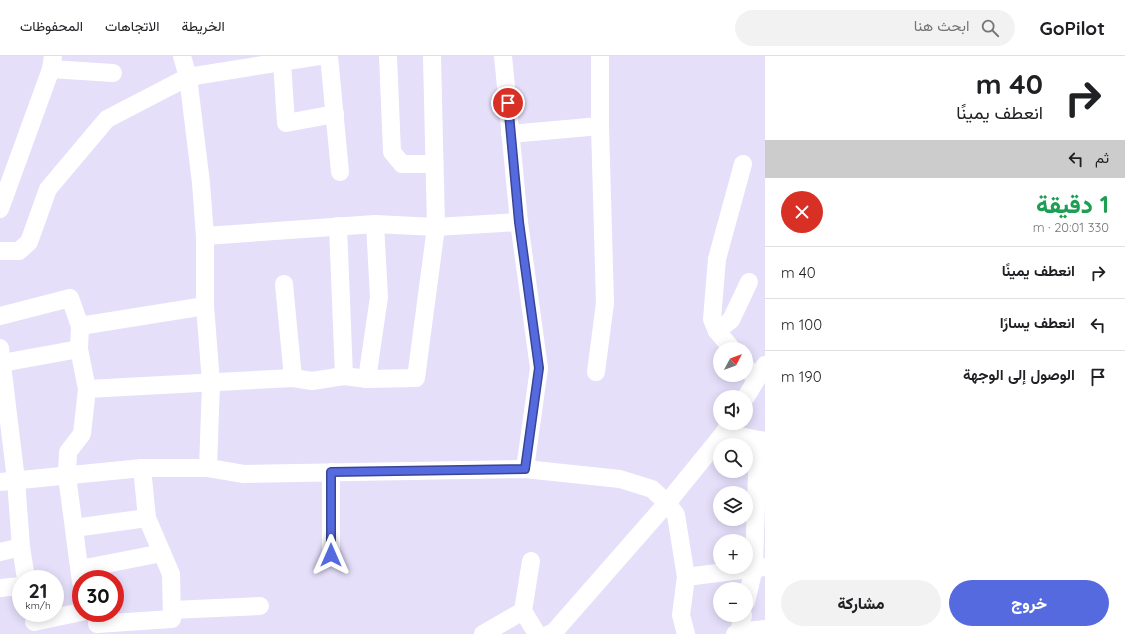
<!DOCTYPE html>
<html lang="ar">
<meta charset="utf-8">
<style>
body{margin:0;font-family:Quicksand,Vazirmatn,sans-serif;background:#f2f2f2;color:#202124;direction:rtl;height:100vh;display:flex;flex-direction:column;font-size:15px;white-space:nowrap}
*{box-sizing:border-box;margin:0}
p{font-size:13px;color:#757577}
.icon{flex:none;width:22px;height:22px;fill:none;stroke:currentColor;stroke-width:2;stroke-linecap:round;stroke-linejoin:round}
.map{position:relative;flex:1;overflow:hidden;direction:ltr}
.side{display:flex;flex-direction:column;background:#fff;width:360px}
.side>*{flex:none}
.hud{background:#fff;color:#202124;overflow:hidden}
.needle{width:26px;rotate:49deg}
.fabs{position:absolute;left:713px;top:286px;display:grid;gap:8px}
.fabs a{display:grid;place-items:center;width:40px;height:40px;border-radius:50%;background:#fff;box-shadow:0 2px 10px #0003;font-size:20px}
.speed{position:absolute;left:12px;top:514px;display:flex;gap:8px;font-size:20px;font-weight:700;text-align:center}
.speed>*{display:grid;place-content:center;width:52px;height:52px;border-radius:50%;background:#fff;box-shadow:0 2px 10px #0003;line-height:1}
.speed small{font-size:10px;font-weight:400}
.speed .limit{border:6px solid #d22;background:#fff;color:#111}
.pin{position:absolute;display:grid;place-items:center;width:34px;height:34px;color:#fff;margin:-17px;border:2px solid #fff;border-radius:50%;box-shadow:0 1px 4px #0007}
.me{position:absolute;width:44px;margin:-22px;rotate:0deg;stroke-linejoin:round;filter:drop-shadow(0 0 3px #0008)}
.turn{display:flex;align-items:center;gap:14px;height:84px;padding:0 16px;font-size:18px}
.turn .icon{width:52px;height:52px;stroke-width:2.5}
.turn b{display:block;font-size:28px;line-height:34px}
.then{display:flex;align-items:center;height:38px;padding:0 16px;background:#0003;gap:8px;font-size:15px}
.round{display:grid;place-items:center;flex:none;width:42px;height:42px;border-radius:21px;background:#f2f2f2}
.headline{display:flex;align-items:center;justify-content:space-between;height:68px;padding:0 16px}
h1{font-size:24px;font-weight:800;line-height:30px;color:#1e9e55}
.action{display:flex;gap:8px;margin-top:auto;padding:8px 16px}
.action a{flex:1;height:46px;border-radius:24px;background:#566ae0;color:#fff;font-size:16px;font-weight:800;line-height:46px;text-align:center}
.action a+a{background:#f2f2f2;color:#202124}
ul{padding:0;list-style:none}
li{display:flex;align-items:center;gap:12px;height:52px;padding:0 16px;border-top:1px solid #e0e0e0}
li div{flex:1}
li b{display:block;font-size:15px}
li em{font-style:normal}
header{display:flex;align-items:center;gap:24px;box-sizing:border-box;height:56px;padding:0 20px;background:#fff;border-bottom:1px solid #e0e0e0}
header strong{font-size:19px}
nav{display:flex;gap:22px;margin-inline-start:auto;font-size:14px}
.search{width:280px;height:36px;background:#f2f2f2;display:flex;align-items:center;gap:10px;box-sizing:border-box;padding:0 14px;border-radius:22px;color:#757577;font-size:15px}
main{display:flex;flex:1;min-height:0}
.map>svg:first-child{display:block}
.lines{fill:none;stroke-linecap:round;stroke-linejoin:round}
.minor{stroke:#fff;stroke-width:18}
.route-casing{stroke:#384592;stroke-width:10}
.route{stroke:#566ae0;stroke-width:7}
</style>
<header>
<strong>GoPilot</strong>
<div class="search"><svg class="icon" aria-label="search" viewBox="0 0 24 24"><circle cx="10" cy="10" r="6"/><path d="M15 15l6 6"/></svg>ابحث هنا</div>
<nav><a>الخريطة</a><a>الاتجاهات</a><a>المحفوظات</a></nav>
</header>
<main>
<section class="side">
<div class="hud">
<div class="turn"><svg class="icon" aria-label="right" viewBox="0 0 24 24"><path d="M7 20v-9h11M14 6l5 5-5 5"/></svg><div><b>40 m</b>انعطف يمينًا</div></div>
<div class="then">ثم<svg class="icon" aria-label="left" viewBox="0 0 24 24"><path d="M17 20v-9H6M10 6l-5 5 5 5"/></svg></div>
</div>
<div class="headline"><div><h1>1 دقيقة</h1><p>330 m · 20:01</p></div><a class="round" style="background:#d93025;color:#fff"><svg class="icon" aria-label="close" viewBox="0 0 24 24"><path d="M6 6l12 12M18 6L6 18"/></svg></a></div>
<ul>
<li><svg class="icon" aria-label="right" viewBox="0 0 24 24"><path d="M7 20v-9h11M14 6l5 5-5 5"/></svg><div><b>انعطف يمينًا</b></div><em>40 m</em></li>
<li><svg class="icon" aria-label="left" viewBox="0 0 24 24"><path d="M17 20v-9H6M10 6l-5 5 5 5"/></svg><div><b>انعطف يسارًا</b></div><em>100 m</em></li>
<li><svg class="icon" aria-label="arrive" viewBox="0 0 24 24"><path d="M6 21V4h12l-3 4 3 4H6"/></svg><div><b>الوصول إلى الوجهة</b></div><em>190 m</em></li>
</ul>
<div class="action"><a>خروج</a><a>مشاركة</a></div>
</section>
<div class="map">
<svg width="765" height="578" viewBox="0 0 765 578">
<rect width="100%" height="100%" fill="#e5dffa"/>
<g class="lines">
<!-- minor -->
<g class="minor">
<path d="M182,0L188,21L201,127L205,180V250L211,327L208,412"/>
<path d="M329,0L340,116"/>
<path d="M388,0L392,96L402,108H434"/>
<path d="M503,0L519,166L539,312L525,413"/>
<path d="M282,6L286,67L335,58"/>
<path d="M51,13L113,17"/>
<path d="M510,78L600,70"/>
<path d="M0,153L51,13L53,0"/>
<path d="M338,170L344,320"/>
<path d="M205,180L375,168L436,171L519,166"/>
<path d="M0,195H19L29,186L48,133L107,63L188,21L319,0"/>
<path d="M284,228L293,322"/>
<path d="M0,260L70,242L80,270L79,293L87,333L82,378L68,396L67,420L81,526"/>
<path d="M80,270L205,250"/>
<path d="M717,275L731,264L749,226"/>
<path d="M0,292L16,424L21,491L26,523"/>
<path d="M732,293L717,275L712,263L717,203L743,108"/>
<path d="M2,307L79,293"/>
<path d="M746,311L756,323"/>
<path d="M596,316L605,247L600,70V0"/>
<path d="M367,323L379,241L375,168"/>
<path d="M87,333L293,322L312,325L344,320L367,323L416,322L436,171L432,0"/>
<path d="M746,341L765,309"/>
<path d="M724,377L765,385"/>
<path d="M0,426L142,412H208L244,418L525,413L620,423L652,433L667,447L676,459L686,521L681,559L686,578"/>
<path d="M74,472L147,462"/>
<path d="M0,496L21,491"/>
<path d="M331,499V416"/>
<path d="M531,505L523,555L537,578"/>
<path d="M80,513L162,497"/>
<path d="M686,521L765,511"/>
<path d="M0,532L21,530"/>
<path d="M746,546L754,512L758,384"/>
<path d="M172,554L260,550"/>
<path d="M34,566L81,556"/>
<path d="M97,568L172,563L171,518L147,462L142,412"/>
<path d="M739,576L743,559"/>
<path d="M483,578L523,555"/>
<path d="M549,578L554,576L667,447L724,377L730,367"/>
<path d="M735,578L739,576L765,573"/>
</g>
</g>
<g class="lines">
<defs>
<path id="route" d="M331,499V416L525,413L539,312L519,166L508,47"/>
</defs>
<!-- route casing -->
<use href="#route" class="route-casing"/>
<!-- route -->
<use href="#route" class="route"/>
</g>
</svg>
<div class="fabs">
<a><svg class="needle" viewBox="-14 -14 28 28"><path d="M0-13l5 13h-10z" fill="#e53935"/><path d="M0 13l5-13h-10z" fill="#757577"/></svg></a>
<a><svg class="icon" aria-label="sound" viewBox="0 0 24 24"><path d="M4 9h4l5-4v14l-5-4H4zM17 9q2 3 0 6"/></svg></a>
<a><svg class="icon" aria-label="search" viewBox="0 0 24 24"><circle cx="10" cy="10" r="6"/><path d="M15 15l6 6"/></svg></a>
<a><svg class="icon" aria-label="layers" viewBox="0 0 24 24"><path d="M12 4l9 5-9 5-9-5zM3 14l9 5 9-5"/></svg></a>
<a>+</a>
<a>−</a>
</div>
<div class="speed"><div>21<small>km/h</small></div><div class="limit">30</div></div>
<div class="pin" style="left:508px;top:47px;background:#d93025"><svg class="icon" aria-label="arrive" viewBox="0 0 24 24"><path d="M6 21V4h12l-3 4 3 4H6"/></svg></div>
<svg class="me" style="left:331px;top:499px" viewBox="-20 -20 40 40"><path d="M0-17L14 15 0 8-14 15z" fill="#566ae0" stroke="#fff" stroke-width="4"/></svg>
</div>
</main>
